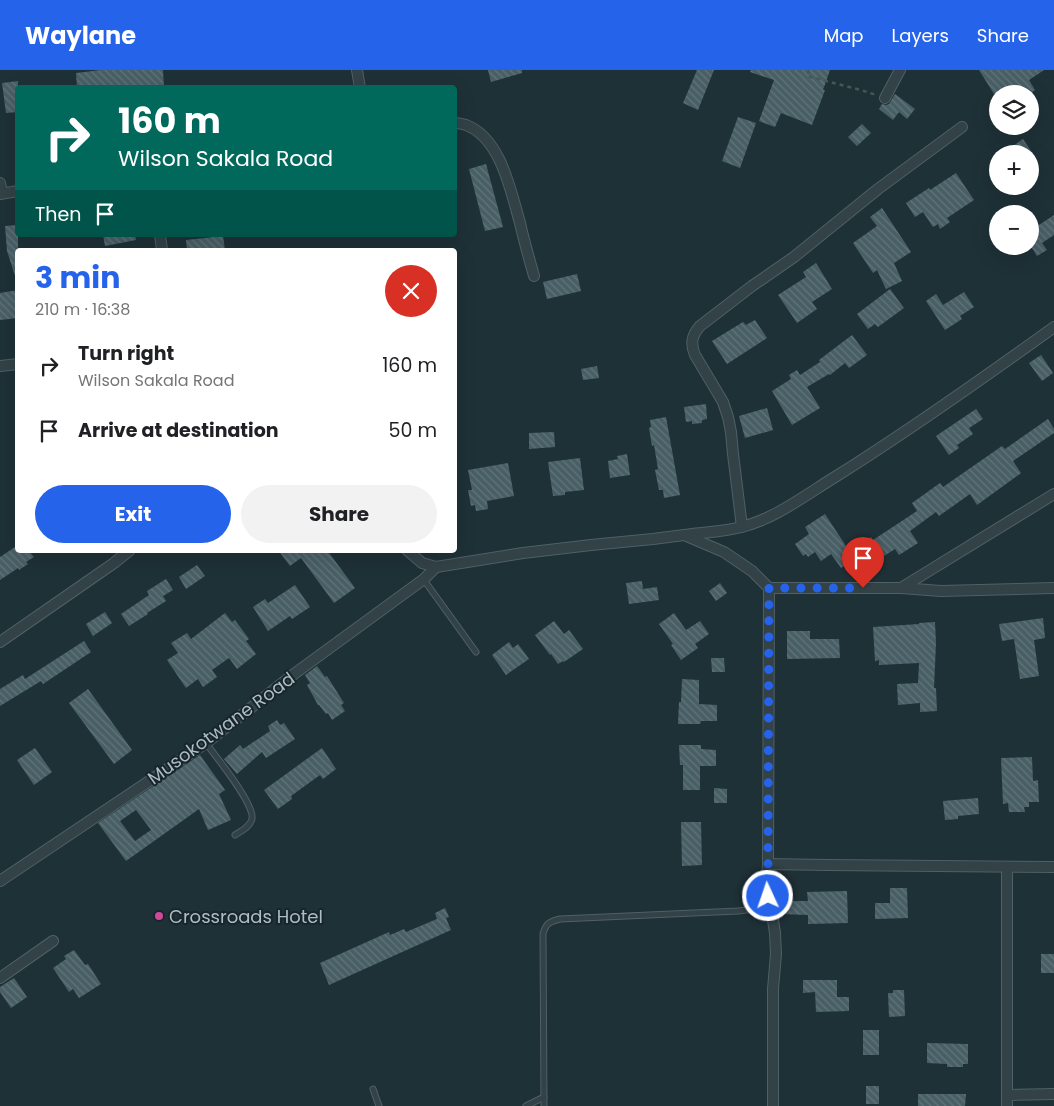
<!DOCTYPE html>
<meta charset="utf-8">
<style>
body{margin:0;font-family:Poppins,sans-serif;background:#f2f2f2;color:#202124;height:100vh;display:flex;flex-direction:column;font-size:19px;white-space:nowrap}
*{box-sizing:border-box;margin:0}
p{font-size:16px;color:#757577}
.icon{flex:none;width:28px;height:28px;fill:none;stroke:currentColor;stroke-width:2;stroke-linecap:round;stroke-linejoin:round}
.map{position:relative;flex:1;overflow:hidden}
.side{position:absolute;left:15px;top:178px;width:442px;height:305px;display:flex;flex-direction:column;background:#fff;border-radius:5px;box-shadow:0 5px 20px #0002}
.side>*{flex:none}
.top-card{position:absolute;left:15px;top:15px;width:442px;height:152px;border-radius:5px;box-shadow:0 5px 20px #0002;background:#00695c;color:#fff;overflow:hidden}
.tools{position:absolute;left:989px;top:15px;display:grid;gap:10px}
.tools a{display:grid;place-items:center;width:50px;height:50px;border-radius:50%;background:#fff;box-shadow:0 5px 20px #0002;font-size:25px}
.pin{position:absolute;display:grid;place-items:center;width:42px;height:42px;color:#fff;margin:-51px -21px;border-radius:50% 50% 50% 0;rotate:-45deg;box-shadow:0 0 5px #0007}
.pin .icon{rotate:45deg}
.me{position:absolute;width:55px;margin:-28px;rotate:357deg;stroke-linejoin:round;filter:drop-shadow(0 0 4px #0008)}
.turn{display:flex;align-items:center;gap:18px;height:105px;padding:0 20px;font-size:22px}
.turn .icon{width:65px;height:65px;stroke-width:2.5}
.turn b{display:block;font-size:35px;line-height:42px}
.then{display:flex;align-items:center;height:48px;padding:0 20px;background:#0003;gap:10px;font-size:19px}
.round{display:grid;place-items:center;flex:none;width:52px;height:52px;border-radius:26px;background:#f2f2f2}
.headline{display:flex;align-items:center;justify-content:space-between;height:85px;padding:0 20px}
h1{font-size:30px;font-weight:700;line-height:38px;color:#2563eb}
.action{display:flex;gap:10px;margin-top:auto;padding:10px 20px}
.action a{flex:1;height:58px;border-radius:30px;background:#2563eb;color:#fff;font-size:20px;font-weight:700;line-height:58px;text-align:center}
.action a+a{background:#f2f2f2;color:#202124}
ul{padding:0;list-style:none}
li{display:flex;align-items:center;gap:15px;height:65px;padding:0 20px}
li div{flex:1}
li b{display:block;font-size:19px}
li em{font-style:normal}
header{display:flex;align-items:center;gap:30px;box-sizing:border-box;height:70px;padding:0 25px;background:#2563eb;color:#fff}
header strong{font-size:24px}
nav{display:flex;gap:28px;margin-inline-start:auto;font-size:18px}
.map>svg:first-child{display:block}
.building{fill:url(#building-back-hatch);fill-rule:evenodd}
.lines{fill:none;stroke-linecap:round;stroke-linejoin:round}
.lane-casing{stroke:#4f6066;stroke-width:7}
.street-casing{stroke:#4f6066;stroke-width:12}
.path{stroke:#425954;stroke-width:2.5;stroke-dasharray:4 4;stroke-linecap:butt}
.lane{stroke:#324247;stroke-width:5}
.street{stroke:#324247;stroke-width:10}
.route{stroke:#2563eb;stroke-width:9;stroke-dasharray:0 16.2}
.hotel-dot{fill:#d1479c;stroke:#18262c;stroke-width:2}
.labels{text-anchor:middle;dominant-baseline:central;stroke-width:4;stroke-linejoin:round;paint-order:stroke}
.street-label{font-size:18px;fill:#acbdc5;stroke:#18262c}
.poi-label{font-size:18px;fill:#acbdc5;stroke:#18262c;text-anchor:start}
</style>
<header>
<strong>Waylane</strong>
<nav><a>Map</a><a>Layers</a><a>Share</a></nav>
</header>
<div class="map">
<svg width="1054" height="1036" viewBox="0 0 1054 1036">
<defs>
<pattern id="building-back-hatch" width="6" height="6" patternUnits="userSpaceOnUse" patternTransform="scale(1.25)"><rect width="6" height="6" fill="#495f66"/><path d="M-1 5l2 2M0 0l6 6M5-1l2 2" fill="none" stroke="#61747a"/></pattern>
</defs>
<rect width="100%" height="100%" fill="#1e3137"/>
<!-- building -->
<g class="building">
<path d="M101,0H163L164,18H77L76,3Z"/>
<path d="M488,0H522V3L491,12Z"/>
<path d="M697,0H714L698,40L683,33Z"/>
<path d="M751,0H830L823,20H825L812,55L781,43L775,57L759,51L774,10L750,2Z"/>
<path d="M979,0H1044L1029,10L1035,20L1029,24H994Z"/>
<path d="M18,11V42L6,43L2,13Z"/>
<path d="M895,24L915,39L907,49L899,42L893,50L879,39L882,34L886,35L889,34Z"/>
<path d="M738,47L756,53L740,98L722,91Z"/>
<path d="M862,54L871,63L857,76L848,67Z"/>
<path d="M1023,69L1033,84H1001Z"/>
<path d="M486,94L503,157L485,161L469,99Z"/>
<path d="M956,103L974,130L947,148L950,152L940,159L938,154L933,157L923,142L915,147L906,133L929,118L930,120Z"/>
<path d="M882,138L911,182L894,193L902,211L886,219L877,200L873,203L853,173L877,156L870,147Z"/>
<path d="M1054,145V165L1042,173L1047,180L1037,186L1030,175V161Z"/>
<path d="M18,155V206H15L7,181L5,156Z"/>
<path d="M103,165H135L136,170L105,176Z"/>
<path d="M223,166L225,180H187L186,170Z"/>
<path d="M816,193L832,219L812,232L817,239L797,253L778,225L806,207L803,202Z"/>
<path d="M577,204L581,221L547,229L543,212Z"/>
<path d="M890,219L904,238L878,257L875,254L868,259L857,244Z"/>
<path d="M18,220V248L0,250V223Z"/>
<path d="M964,222L974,237L960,246L962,249L945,260L926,231L936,224L943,235Z"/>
<path d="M755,250L767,268L727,294L712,271L743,252L746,255Z"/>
<path d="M852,265L867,285L849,298L845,293L830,305L829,304L807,317L820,338L792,355L772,321L791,309L789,305L797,300L800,305L820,292L819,290Z"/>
<path d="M1041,285L1053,303L1042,311L1029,293Z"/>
<path d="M597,296L599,308L583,310L581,299Z"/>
<path d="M706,334L707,349L702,350V353L692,354V351L686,352L684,337Z"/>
<path d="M767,338L773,360L745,368L739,346Z"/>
<path d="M976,339L983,349L969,358L973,364L957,375L959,378L949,385L936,366Z"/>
<path d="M666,347L680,425L664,428L663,420H659L655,400L658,399L654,375L652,376L649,358L651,357L650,350Z"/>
<path d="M1048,349L1054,359V363L1013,391L1021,403L977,435L970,424L939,446L936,442L910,461L918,473L899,485L895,479L884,486L880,479L852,498L848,493L841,498L831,484L821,491L815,482L808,487L806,484L803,486L795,474L809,464L805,457L825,444L848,479L849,478L851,481L871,467L873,470L917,441L912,433L940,413L943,417L1002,376L1005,379Z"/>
<path d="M554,362L555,377L529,379V363Z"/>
<path d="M627,384L630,405L610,408L608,391L618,389L617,386Z"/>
<path d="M580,388L584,420L565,422V425L553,426L548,392Z"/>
<path d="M508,393L514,426L487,431L488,439L476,441L475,435L471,436L468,420H472L468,400Z"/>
<path d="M18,475V480H28L34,487L26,492L28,494L19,500L18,498L0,510V487Z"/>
<path d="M278,480H327L355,518L334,533L301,488L290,496Z"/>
<path d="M197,495L205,506L186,519L179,507Z"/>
<path d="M166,509L173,520L163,526L166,531L147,543L148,544L129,556L121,544L149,525L147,521Z"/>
<path d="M642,511L643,519L657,517L659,530L629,534L626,513Z"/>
<path d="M720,513L727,523L716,531L709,521Z"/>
<path d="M295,515L310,537L292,549L290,546L268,561L253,537L265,529L268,533Z"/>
<path d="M105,542L112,553L93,566L86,554Z"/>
<path d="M225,543L232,552L235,550L249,569L246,571L256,584L237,599L229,588L212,600L217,607L203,617L198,609L186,618L167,590L178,583L171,573L187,563L191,569Z"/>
<path d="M674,543L686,560L700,551L709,564L695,574L698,578L681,590L671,575L673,574L659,554Z"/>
<path d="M1043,548L1045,568L1034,570L1039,606L1020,609L1014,569L1002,571L999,554Z"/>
<path d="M554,551L564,564L569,560L583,579L564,592L563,591L558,594L551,584L550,585L535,565Z"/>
<path d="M935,552L936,573L934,618H936L937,641L920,642V633L898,635L897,614L918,613L919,593L879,595V590L875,591L873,557L919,554V553Z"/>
<path d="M787,561H810V569H839L840,588L787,589Z"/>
<path d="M84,571L91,582L43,614L41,611L0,636V619L23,605L25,609Z"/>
<path d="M509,572L513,578L518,574L529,589L506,605L492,585Z"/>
<path d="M711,588H724L725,602H712Z"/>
<path d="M317,596L325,607L327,606L344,633L341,635L345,641L332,650L328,643L326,644L319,635H318L307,615L310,613L305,605Z"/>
<path d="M682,609L699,610V634L717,635V651H701L700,654H678L679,632H681Z"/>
<path d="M88,619L132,680L114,694L69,633Z"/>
<path d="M277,650L280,655L284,653L295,669L266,688L262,682L237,704L224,689L240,675L243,679L270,661L268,656Z"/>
<path d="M679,675H701V679L716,680V696H700V720H683V695H680Z"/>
<path d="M35,678L52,702L34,715L17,690Z"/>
<path d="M322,678L336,699L323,709L320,705L291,726L292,729L278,739L264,720Z"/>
<path d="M200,685L225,720L219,724L231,750L208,760L199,739L126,791L98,753ZM136,740L151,760L135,771L120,751Z"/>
<path d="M1032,687L1033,711L1038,710L1039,732H1029V737H1024L1025,742H1009L1008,733L1003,734L1001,688Z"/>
<path d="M714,718L727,719V733H714Z"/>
<path d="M978,728L979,744L958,746V749L945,750L943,731Z"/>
<path d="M681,752H701L702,795L682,796Z"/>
<path d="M890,818H907L908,848L875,849V833H890Z"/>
<path d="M847,821L848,853L808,854V845L779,844L777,831H808L807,822Z"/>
<path d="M445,838L449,847L446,848L451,860L329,915L320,893L389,862L390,865L404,859L406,862L437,849L435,843Z"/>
<path d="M74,880L85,895L88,894L101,914L79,928L73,919L69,922L53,898L66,889L64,886Z"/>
<rect x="1041" y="884" width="13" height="19"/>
<path d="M14,908L27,927L11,938L0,922V917Z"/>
<path d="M803,910H837V927H849V941L816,942L815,922L803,923Z"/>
<path d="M893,920H904L905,946L889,947L888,923H893Z"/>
<rect x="863" y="960" width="16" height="25"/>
<path d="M927,973L968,974V994H963V997H947V994L927,993Z"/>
<rect x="866" y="1016" width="13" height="18"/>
<path d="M918,1024H966L965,1036H918Z"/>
</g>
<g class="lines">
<defs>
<g id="lane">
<path d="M424,510L476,582"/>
<path d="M206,673C216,687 255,734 252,749C250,757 241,761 235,765"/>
<path d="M373,1019L379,1036"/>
<path d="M526,1036L544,1027"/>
<path d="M544,1036L543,864C546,853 549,852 560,849L738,841L764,838L771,840"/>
</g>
<g id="street">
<path d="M357,0L360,18"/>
<path d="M885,28L900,0"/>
<path d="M455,53C459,53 462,54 466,55C501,68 511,122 520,153C524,171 529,188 534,206"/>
<path d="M0,113L2,123"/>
<path d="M0,124L18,121"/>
<path d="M160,165L162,180"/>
<path d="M0,296L18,294"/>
<path d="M742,457L733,384L731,362L728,347L723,332L695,285C690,273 692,265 700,256L752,216L794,187L878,119L962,57"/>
<path d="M685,465C703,462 724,462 741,457C773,450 807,424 835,407C910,360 982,309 1054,257"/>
<path d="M407,480L422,493L436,497L523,483L591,475L653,469L684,465L724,482L752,501L769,518L768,794L767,812L775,863L776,884L773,919V1036"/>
<path d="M769,518H901L941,521L1054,518"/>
<path d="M901,518L1054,424"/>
<path d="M0,572L114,493L130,480"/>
<path d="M768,794L827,795L1054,797"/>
<path d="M0,811L206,673L294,604L424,509L436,497"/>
<path d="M0,908L53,871"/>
<path d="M1007,1025L1054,1024"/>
<path d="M1007,1036V797"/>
</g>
</defs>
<!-- lane casing -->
<use href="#lane" class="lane-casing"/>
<!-- street casing -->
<use href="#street" class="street-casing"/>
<!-- path -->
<g class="path">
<path d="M809,0L807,6L861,20L876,25"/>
<path d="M754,832V820L756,815"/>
</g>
<!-- lane -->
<use href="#lane" class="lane"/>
<!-- street -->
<use href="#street" class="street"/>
</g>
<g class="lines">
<!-- route -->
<path class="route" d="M768,826L766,812L768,794L769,518H863"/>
</g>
<!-- markers -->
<circle class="hotel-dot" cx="159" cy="846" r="5"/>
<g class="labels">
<!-- street labels -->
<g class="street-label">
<text transform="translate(221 658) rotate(-36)">Musokotwane Road</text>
</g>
<!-- poi labels -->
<g class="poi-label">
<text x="169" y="846">Crossroads Hotel</text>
</g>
</g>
</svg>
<div class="tools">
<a><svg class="icon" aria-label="layers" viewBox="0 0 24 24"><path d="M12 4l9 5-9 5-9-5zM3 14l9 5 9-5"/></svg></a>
<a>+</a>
<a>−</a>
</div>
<div class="pin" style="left:863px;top:518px;background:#d93025"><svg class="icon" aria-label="arrive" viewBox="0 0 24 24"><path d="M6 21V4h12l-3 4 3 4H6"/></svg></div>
<svg class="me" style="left:768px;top:826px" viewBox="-20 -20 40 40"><circle r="17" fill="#2563eb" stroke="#fff" stroke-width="3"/><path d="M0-11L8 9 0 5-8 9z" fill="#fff"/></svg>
<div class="top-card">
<div class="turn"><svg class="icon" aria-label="right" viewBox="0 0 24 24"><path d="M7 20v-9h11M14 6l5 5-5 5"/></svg><div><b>160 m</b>Wilson Sakala Road</div></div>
<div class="then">Then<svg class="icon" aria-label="arrive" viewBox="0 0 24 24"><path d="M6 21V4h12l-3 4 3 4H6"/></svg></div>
</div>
<section class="side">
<div class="headline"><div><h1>3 min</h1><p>210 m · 16:38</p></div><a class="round" style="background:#d93025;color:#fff"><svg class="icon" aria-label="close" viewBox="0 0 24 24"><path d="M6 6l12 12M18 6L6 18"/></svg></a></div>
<ul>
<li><svg class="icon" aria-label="right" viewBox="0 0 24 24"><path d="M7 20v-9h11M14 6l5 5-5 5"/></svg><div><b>Turn right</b><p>Wilson Sakala Road</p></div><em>160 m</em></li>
<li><svg class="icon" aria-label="arrive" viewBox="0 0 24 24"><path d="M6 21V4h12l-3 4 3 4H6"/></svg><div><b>Arrive at destination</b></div><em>50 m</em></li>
</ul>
<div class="action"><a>Exit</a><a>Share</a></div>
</section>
</div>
